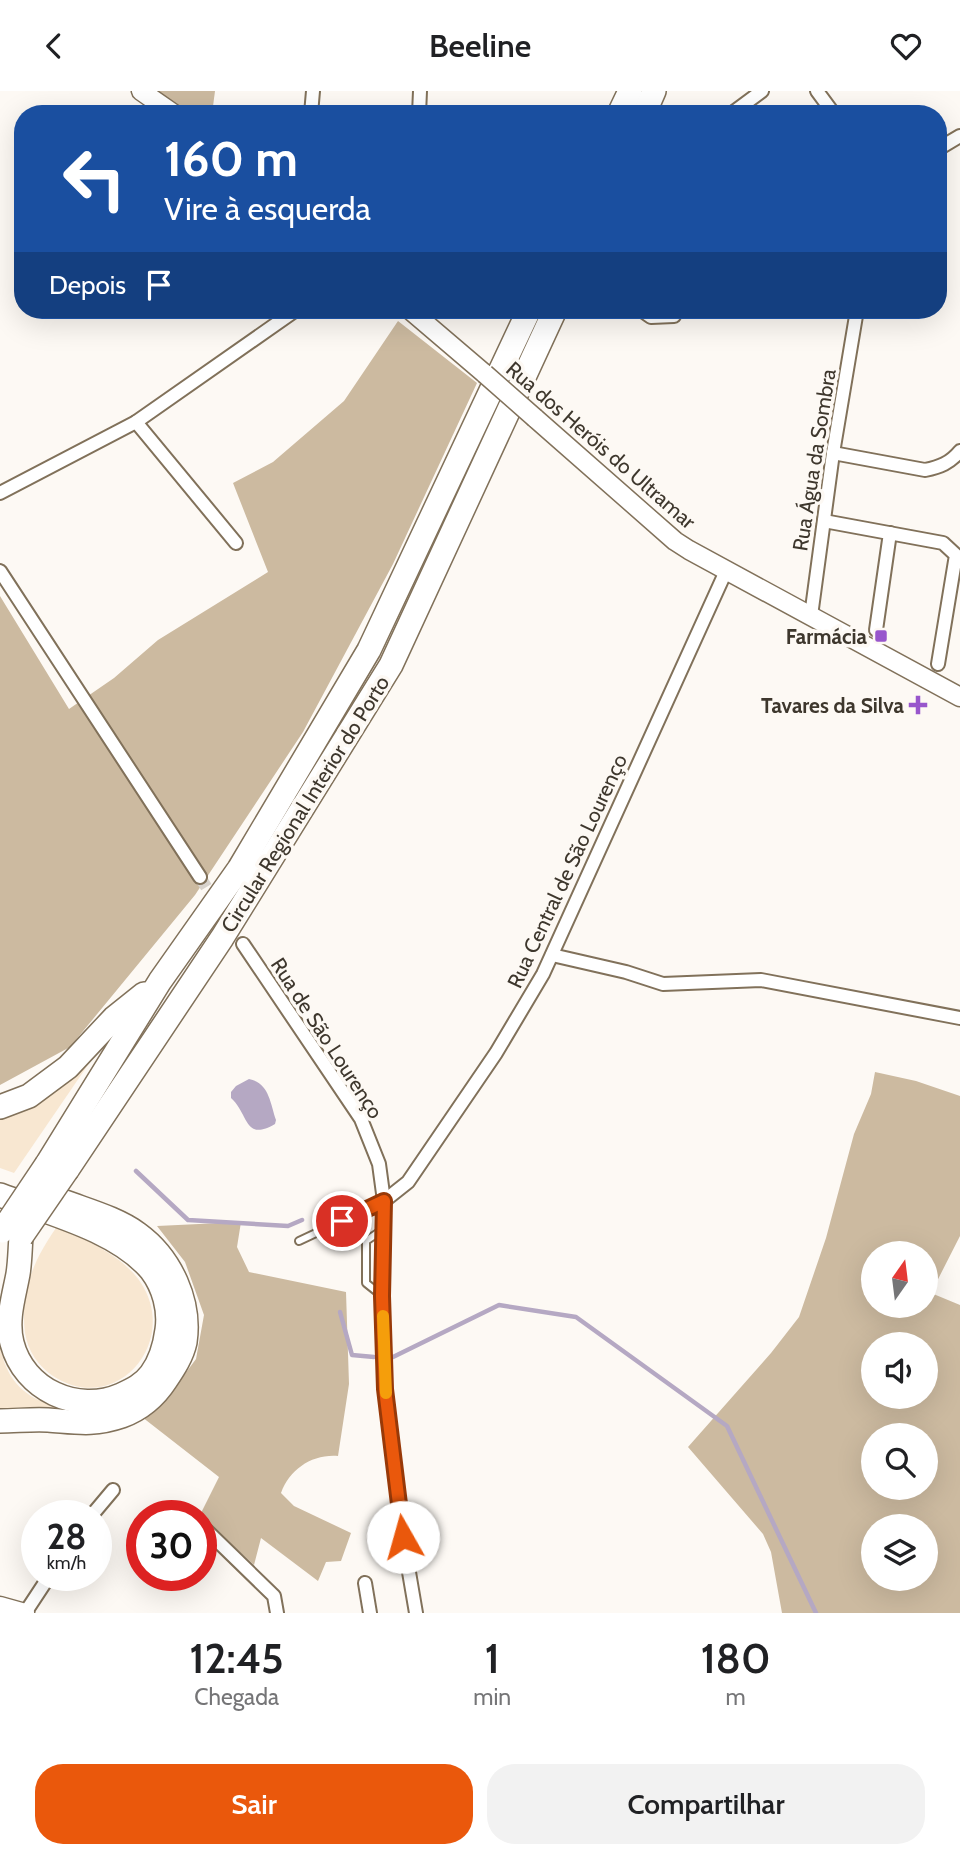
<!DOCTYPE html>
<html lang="pt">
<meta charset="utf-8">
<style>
body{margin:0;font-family:Cabin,sans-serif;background:#f2f2f2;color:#202124;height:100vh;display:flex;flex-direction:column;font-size:26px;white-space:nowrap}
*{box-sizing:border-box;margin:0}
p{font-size:23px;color:#757577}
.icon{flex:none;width:38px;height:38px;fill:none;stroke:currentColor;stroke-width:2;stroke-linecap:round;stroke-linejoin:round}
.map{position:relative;height:1522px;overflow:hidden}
.sheet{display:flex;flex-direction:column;background:#fff;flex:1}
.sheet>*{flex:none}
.guide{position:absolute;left:14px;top:14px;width:933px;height:214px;border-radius:28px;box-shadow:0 7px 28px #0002;background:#1a4fa0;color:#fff;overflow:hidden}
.needle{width:46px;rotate:14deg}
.buttons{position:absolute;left:861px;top:1150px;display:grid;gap:14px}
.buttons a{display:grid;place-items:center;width:77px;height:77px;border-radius:50%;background:#fff;box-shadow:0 7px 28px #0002;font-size:35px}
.speed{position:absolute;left:21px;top:1409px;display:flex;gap:14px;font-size:35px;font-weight:700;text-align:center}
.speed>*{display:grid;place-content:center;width:91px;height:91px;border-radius:50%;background:#fff;box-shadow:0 7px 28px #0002;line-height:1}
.speed small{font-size:18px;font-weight:400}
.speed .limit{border:10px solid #d22;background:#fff;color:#111}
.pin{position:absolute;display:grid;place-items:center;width:60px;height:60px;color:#fff;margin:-30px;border:4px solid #fff;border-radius:50%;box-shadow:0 2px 7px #0007}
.me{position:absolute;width:77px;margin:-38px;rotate:353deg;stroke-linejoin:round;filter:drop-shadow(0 0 5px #0008)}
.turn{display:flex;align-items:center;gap:24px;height:147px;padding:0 35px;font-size:32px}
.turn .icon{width:91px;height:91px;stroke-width:2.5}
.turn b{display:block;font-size:49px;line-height:60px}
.then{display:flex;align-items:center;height:66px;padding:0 35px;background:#0003;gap:14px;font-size:26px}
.eta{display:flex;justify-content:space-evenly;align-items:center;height:119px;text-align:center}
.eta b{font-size:42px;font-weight:600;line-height:49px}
.primary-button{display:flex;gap:14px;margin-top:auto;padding:14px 35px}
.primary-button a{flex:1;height:80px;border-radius:28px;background:#ea580c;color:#fff;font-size:28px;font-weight:600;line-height:80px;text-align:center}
.primary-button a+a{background:#f2f2f2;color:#202124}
header{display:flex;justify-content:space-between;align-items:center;height:91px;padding:0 35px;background:#fff;font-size:32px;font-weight:600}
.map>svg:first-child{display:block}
.green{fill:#f8e7d1}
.forest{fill:#ccbaa0;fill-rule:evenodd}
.water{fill:#b5a8c3}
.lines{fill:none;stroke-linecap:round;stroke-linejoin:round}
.stream{stroke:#b5a8c3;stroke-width:4.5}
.street-tunnel{stroke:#d7d2cc;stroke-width:12;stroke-dasharray:12 6;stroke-linecap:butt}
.lane-casing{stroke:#81715a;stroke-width:10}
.street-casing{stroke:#81715a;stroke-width:16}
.secondary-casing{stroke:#81715a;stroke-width:21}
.highway-casing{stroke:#81715a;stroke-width:26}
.lane{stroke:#fff;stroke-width:6}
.street{stroke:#fff;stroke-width:12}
.secondary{stroke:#fff;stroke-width:18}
.highway{stroke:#fff;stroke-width:23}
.secondary-bridge-casing{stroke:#81715a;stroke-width:21;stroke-linecap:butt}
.highway-bridge-casing{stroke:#81715a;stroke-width:26;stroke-linecap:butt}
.secondary-bridge{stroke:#fff;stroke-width:18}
.highway-bridge{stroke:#fff;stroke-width:23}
.route-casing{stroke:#983908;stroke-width:18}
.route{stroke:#ea580c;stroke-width:12}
.slow{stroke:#f59e0b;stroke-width:12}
.poi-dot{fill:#9856cc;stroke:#fdf9f4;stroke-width:2.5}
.labels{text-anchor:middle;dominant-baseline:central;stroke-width:7;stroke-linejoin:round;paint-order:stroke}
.street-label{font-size:21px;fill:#3e372d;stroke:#fdf9f4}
.poi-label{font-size:21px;font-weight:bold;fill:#3e372d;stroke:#fdf9f4;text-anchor:end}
</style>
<header><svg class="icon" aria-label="back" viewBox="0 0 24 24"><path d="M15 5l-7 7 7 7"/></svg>Beeline<svg class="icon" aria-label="heart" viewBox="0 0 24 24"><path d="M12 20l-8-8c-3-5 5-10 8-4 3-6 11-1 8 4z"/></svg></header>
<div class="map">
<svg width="960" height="1522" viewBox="0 0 960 1522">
<rect width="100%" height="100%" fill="#fdf9f4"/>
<!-- green -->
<g class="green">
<path d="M105,949L14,1082L0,1077V1025Z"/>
<path d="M56,1137C86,1148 123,1165 141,1192C180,1252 115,1326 53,1285C38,1275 28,1260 25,1242C20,1201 33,1170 56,1137Z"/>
<path d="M0,1255C10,1307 44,1314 89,1323L0,1319Z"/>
</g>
<!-- forest -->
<g class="forest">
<path d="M157,0H215L212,23H190Z"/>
<path d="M398,230L477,292L393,473L303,641L195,804L70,956L0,994V505L69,618L114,587L158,549L268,481L233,392L273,371L344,310Z"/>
<path d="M875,981L916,990L960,1005V1145L931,1202L960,1214V1522H782L771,1461L763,1443L688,1356L771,1262L799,1226L826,1147L854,1043L871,1003ZM873,1162H926V1214H873ZM873,1253H926V1306H873ZM873,1344H926V1396H873ZM873,1435H926V1488H873Z"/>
<path d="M241,1131L237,1156L249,1181L346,1201L349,1293L338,1365C312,1363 290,1378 281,1402L294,1415L351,1442L341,1470L326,1471L318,1490L261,1447L254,1474L200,1424L219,1386L142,1326L167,1307L196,1268L204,1224L185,1171L157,1135Z"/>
</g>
<!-- water -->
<path class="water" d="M249,988C269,992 270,1011 276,1029L275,1033C244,1051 249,1023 231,1007V1001L236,995Z"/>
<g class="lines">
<!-- stream -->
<g class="stream">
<path d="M136,1080L188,1129L288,1135L302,1129"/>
<path d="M340,1221L352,1264L374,1266"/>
<path d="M393,1266L499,1214L576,1226L727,1335L816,1522"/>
</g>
<!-- street-tunnel -->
<path class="street-tunnel" d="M200,786L218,815"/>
<defs>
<g id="lane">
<path d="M299,1150L382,1111"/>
<path d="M381,1204L366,1192V1150L382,1139"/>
</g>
<g id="street">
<path d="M817,0L834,23"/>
<path d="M311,23L313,0"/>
<path d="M419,23L420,0"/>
<path d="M731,23L762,0"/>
<path d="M938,58L960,45"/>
<path d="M641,219L651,226L674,225"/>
<path d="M136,331L236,452"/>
<path d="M833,362L925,379C940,376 950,372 960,360"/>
<path d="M0,402L136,331L296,219"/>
<path d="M824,430L943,452L956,464L938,573"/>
<path d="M0,480L200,786"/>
<path d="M811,525L833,362L857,219"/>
<path d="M876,539L890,442"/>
<path d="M243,853L361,1028L379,1073L384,1110L382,1205L385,1299L403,1446L416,1522"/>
<path d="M552,864L626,881L663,893L761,889L960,927"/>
<path d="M384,1110L408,1091L496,962L543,883L726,480"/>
<path d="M181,1419L189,1424"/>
<path d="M92,1424L113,1399"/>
<path d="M201,1434L274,1505L277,1522"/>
<path d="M365,1492L370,1522"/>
<path d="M25,1522L50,1484"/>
</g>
<g id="secondary">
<path d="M141,0L174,23"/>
<path d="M410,219L485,283"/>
<path d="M535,327L675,450L689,459L960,606"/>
<path d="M0,1515L25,1522"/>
</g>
<g id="highway">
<path d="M619,23L630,0"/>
<path d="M644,23L654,0"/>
<path d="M0,1016L29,1005L68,976L114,927L144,903"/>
<path d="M47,1073L160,890L239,778L369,559L529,219"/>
<path d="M67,1079L222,847L391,574L555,219"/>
<path d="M0,1104C48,1122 117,1139 151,1179C164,1196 170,1219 167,1239C165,1254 160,1271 151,1283C143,1294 132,1299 121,1304C77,1323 24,1299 12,1252C6,1229 14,1205 18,1183C20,1171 20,1158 21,1146"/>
<path d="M0,1330C16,1330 32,1328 48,1329C76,1331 93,1335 122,1325C141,1318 155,1306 166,1289C174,1277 182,1265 185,1251C191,1211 171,1167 138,1143C118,1128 89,1120 65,1111"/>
</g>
</defs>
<!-- lane casing -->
<use href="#lane" class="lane-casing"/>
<!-- street casing -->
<use href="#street" class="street-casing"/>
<!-- secondary casing -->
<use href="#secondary" class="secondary-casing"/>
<!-- highway casing -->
<use href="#highway" class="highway-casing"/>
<!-- lane -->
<use href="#lane" class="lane"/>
<!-- street -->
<use href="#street" class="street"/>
<!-- secondary -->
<use href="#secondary" class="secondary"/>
<!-- highway -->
<use href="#highway" class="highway"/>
<defs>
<path id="secondary-bridge" d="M485,283L535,327"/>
<g id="highway-bridge">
<path d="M2,1140L47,1073"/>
<path d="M21,1146L67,1079"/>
</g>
</defs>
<!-- secondary-bridge casing -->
<use href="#secondary-bridge" class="secondary-bridge-casing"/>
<!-- highway-bridge casing -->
<use href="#highway-bridge" class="highway-bridge-casing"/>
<!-- secondary-bridge -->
<use href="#secondary-bridge" class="secondary-bridge"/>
<!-- highway-bridge -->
<use href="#highway-bridge" class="highway-bridge"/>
</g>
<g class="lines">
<defs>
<path id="route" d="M342,1130L384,1110L382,1205L385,1298L403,1446"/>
</defs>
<!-- route casing -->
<use href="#route" class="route-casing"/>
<!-- route -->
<use href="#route" class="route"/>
<!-- slow -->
<path class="slow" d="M383,1225L386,1302"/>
</g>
<!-- markers -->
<g class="poi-dot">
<rect x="874" y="538" width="14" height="14" rx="3.5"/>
<path d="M914.5 603.5h7v7h7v7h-7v7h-7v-7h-7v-7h7z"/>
</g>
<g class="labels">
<!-- street labels -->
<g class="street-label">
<text transform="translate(601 354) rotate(41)">Rua dos Heróis do Ultramar</text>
<text transform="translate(814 369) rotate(-81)">Rua Água da Sombra</text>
<text transform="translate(305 713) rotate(-58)">Circular Regional Interior do Porto</text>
<text transform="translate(567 780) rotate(-65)">Rua Central de São Lourenço</text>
<text transform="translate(327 947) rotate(57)">Rua de São Lourenço</text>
</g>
<!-- poi labels -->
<g class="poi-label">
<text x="867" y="545">Farmácia</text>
<text x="904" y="614">Tavares da Silva</text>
</g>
</g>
</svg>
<div class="buttons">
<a><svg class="needle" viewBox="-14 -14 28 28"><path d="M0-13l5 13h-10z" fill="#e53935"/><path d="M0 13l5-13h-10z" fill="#757577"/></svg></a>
<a><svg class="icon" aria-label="sound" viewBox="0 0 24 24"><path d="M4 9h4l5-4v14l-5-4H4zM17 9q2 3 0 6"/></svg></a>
<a><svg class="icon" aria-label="search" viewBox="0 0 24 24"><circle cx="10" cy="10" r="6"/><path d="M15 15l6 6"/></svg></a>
<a><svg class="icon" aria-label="layers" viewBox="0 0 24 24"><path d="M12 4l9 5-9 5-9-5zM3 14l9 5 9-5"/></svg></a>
</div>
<div class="speed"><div>28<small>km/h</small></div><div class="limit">30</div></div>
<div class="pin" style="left:342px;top:1130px;background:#d93025"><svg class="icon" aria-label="arrive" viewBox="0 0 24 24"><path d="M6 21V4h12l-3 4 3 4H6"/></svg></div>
<svg class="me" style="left:403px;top:1446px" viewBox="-20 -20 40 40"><circle r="19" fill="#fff"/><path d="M0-13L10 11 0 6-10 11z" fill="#ea580c"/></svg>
<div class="guide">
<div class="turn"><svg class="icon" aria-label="left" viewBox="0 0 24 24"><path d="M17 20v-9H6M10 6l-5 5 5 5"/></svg><div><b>160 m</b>Vire à esquerda</div></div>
<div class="then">Depois<svg class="icon" aria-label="arrive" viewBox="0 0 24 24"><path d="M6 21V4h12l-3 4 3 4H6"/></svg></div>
</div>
</div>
<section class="sheet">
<div class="eta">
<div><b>12:45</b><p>Chegada</p></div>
<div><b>1</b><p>min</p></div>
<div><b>180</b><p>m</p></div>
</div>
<div class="primary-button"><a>Sair</a><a>Compartilhar</a></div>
</section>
